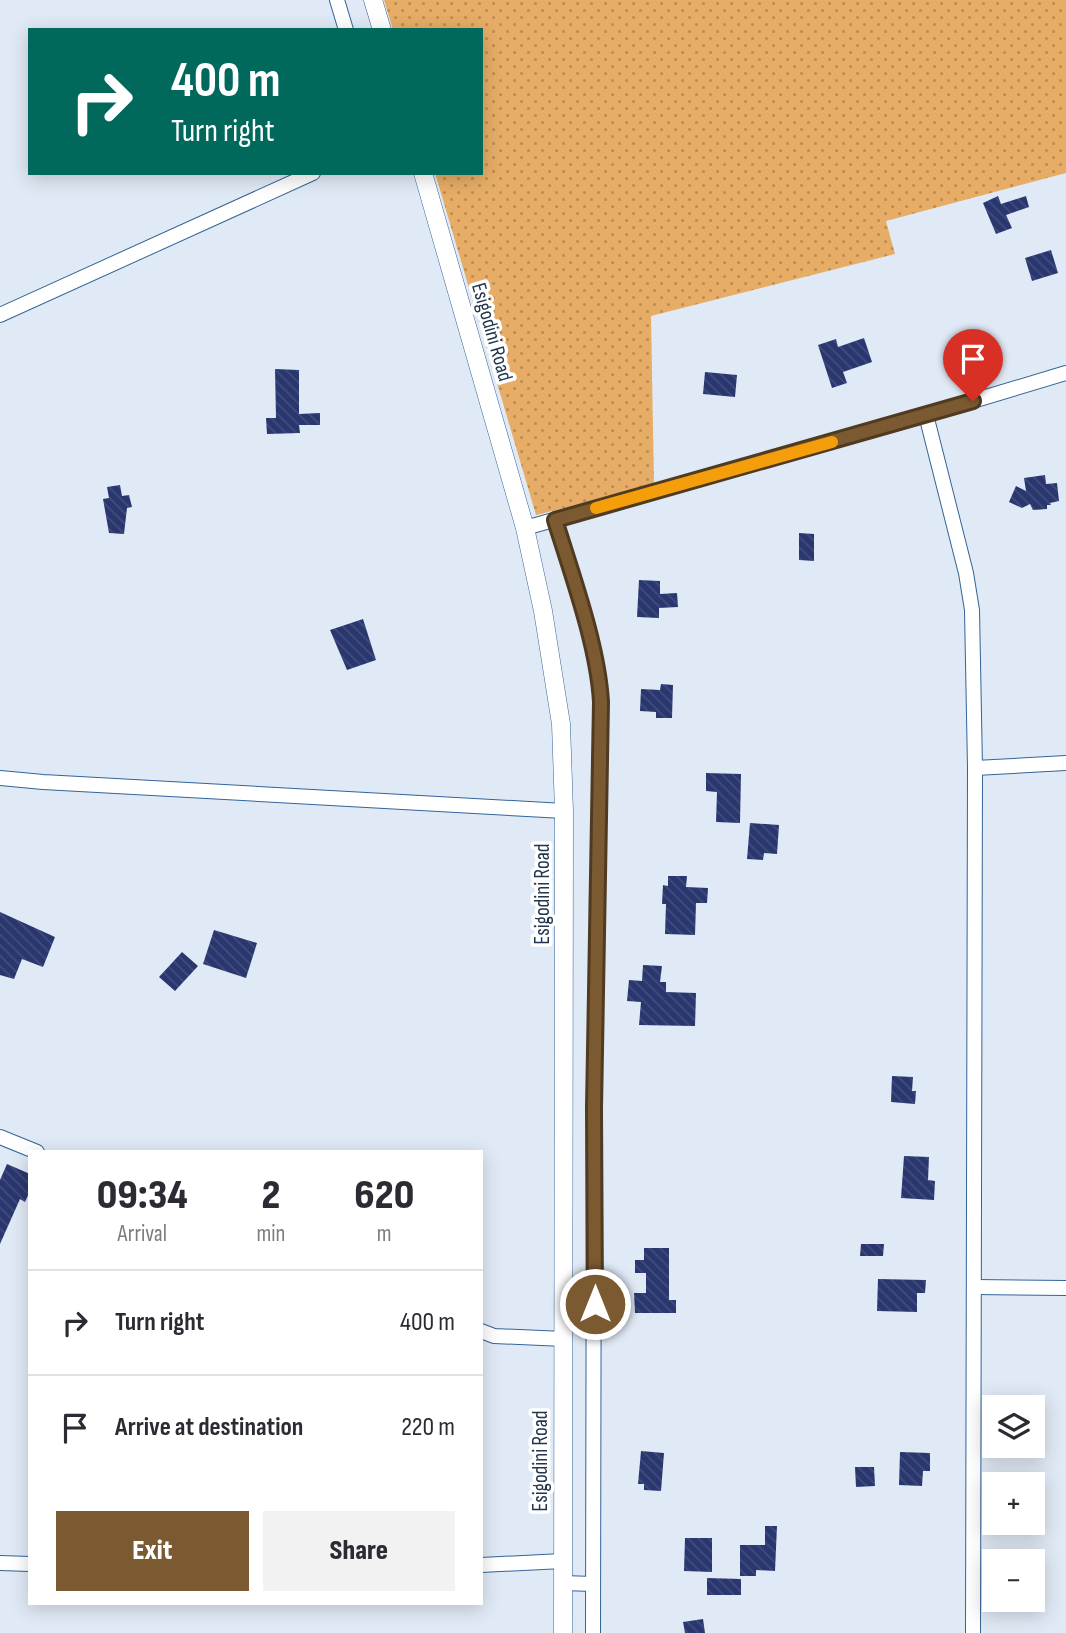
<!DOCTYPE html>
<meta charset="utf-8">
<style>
body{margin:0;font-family:"Sofia Sans Condensed",sans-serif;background:#f2f2f3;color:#2b2b33;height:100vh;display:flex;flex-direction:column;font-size:26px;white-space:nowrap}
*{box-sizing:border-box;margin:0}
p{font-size:23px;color:#7c7c81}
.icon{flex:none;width:38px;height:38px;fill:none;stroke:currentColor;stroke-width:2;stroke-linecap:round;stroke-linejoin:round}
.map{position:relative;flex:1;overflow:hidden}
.drawer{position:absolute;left:28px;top:1150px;width:455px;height:455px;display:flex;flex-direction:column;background:#fff;border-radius:0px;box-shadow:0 4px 18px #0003}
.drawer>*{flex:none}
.hud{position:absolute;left:28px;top:28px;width:455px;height:147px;border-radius:0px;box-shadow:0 4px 18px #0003;background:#00695c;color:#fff;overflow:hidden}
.fabs{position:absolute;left:982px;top:1395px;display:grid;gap:14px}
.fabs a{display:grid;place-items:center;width:63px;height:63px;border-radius:0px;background:#fff;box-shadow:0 4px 18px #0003;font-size:35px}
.pin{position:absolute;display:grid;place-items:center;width:60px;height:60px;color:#fff;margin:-72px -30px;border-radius:50% 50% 50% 0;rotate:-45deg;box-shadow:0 0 7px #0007}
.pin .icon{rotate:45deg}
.me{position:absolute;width:77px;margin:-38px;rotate:0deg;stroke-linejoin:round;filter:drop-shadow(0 0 5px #0008)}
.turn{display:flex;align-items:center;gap:24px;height:147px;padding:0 28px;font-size:32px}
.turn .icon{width:91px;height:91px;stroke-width:2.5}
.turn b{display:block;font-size:49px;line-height:60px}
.eta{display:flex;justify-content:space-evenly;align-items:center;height:119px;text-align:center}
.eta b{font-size:42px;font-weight:800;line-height:49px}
.button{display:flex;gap:14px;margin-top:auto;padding:14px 28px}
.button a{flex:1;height:80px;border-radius:0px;background:#7b5a31;color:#fff;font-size:28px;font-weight:800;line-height:80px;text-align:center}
.button a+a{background:#f2f2f3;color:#2b2b33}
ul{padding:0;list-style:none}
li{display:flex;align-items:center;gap:21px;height:105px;padding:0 28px;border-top:2px solid #e1e1e2}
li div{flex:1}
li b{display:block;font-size:26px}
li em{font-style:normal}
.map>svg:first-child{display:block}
.grass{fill:url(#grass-dots)}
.building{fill:url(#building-back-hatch)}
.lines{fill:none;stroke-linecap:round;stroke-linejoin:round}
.minor-casing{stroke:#336497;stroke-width:16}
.major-casing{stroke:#336497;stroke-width:19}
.minor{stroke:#fff;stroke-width:14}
.major{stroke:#fff;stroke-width:18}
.route-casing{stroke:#503a20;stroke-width:18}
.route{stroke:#7b5a31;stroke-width:12}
.slow{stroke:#f59e0b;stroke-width:12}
.labels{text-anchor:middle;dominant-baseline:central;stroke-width:7;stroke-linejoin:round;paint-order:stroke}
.street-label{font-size:21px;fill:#21364d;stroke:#fff}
</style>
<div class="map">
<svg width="1066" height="1633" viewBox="0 0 1066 1633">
<defs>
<pattern id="grass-dots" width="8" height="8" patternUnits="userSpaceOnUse" patternTransform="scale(1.75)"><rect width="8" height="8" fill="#e7ad66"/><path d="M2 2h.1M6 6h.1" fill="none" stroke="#bb8e56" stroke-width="1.8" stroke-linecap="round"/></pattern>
<pattern id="building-back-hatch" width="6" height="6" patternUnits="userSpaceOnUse" patternTransform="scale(1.75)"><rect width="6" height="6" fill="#2a376f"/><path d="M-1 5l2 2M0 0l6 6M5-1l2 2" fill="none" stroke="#404c7d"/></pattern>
</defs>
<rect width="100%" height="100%" fill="#e0eaf6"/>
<!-- grass -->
<path class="grass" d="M384,0H1066V173L886,221L895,254L651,316L654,486L536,515L435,173H481V30H393Z"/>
<!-- building -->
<g class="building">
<path d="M998,196L1001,204L1026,196L1029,207L1006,215L1012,228L996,234L983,203Z"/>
<path d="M1051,250L1058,273L1032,281L1025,258Z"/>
<path d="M864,338L872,362L843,372L847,383L832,388L818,345L836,339L838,347Z"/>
<path d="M275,369L299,370V414L320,413V425H299L300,433L267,434L266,418H276Z"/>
<path d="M705,372L737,375L735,397L703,394Z"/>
<path d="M1045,475L1046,484L1057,483L1059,501L1050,503L1051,505H1047V509L1033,510L1030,504L1022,508L1009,502L1016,486L1026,491L1024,478Z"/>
<path d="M120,485L122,496L129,495L132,507L127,508L124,534L109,533L103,499L109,498L107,487Z"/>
<path d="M799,533L814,534V561L799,560Z"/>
<path d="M639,580L660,581V594L677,593L678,607L659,608V618L637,617Z"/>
<path d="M363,619L376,660L347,670L330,630Z"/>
<path d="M661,684L673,685L672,718H656V712L640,711L641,689L660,690Z"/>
<path d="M706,773L741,774L740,823L716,822L717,792L706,791Z"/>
<path d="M750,823L779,825L777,854L764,853L763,860L747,859Z"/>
<path d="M668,876H687L686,887L708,888L707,903H696L695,935L665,934L666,904H662L663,885L668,886Z"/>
<path d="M0,912L55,937L43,967L22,959L14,979L0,975Z"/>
<path d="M214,930L257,943L246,978L203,964Z"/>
<path d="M182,952L198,966L175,991L159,977Z"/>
<path d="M643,965L662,966L660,982H666V992L696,993L695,1026L639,1025L641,1002L627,1001L629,980L642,981Z"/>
<path d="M892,1076L913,1077L912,1091H916L915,1104L891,1102Z"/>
<path d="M904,1156L929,1157L928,1180L935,1181L934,1200L901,1198Z"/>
<path d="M7,1164L30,1174V1191L25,1202L20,1199L0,1244V1180Z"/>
<path d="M861,1244H884L883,1256H860Z"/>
<path d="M644,1248H669V1300H676V1313H635L634,1293H646V1273H635V1260H644Z"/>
<path d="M878,1279L926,1280L925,1293H917V1312L877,1311Z"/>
<path d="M641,1451L664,1453L661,1491L644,1490V1484H638Z"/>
<path d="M900,1452L930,1453V1471H923L922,1486L899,1485Z"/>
<path d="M855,1467H874L875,1486L856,1487Z"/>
<path d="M765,1526H777L775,1571L756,1570V1576H740V1545H765Z"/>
<path d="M685,1538H712V1572L684,1571Z"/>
<path d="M707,1578L741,1579V1595H707Z"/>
<path d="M703,1619L705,1633H685L683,1622Z"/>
</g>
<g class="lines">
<defs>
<g id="minor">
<path d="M337,0L346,30"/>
<path d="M0,315L313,173"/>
<path d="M926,415L966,573L972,610L975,768L973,1633"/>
<path d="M555,520C572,575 598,645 601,702L594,1108L593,1633"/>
<path d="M525,528L926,415L1066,373"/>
<path d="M975,768L1066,763"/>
<path d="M0,778L43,782L564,811"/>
<path d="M0,1137L37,1152"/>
<path d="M974,1287L1066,1288"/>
<path d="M481,1331L494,1336L564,1339"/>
<path d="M0,1563L30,1564"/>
<path d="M481,1565L563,1561"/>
<path d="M563,1583L593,1584"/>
</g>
<g id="major">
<path d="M373,0L382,30"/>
<path d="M423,173L525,528L543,611L561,724L564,811L563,1633"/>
</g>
</defs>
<!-- minor casing -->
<use href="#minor" class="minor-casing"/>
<!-- major casing -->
<use href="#major" class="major-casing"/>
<!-- minor -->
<use href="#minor" class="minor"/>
<!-- major -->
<use href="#major" class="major"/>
</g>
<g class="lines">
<defs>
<path id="route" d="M595,1304L594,1108L601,702C598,646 572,575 555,520L973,401"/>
</defs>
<!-- route casing -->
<use href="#route" class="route-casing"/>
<!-- route -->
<use href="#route" class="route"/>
<!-- slow -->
<path class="slow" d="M596,508L832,442"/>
</g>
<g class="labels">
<!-- street labels -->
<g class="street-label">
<text transform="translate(492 332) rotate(74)">Esigodini Road</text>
<text transform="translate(542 894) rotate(-90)">Esigodini Road</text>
<text transform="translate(540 1461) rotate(-90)">Esigodini Road</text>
</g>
</g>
</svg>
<div class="fabs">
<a><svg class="icon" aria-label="layers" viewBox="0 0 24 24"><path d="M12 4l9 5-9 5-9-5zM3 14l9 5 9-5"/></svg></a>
<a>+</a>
<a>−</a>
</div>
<div class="pin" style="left:973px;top:401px;background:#d93025"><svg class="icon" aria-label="arrive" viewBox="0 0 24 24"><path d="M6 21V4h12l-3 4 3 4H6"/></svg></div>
<svg class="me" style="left:595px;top:1304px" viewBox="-20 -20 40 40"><circle r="17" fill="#7b5a31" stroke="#fff" stroke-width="3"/><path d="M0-11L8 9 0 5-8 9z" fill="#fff"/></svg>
<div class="hud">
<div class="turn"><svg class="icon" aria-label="right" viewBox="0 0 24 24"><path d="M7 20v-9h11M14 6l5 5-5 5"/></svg><div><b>400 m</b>Turn right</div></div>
</div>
<section class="drawer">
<div class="eta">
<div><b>09:34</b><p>Arrival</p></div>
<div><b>2</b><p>min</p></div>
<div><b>620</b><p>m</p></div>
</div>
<ul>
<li><svg class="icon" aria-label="right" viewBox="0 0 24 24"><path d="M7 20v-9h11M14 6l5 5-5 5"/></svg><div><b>Turn right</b></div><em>400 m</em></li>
<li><svg class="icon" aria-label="arrive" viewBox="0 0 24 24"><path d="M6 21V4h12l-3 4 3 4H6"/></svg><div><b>Arrive at destination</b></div><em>220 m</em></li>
</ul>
<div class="button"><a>Exit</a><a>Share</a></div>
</section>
</div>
